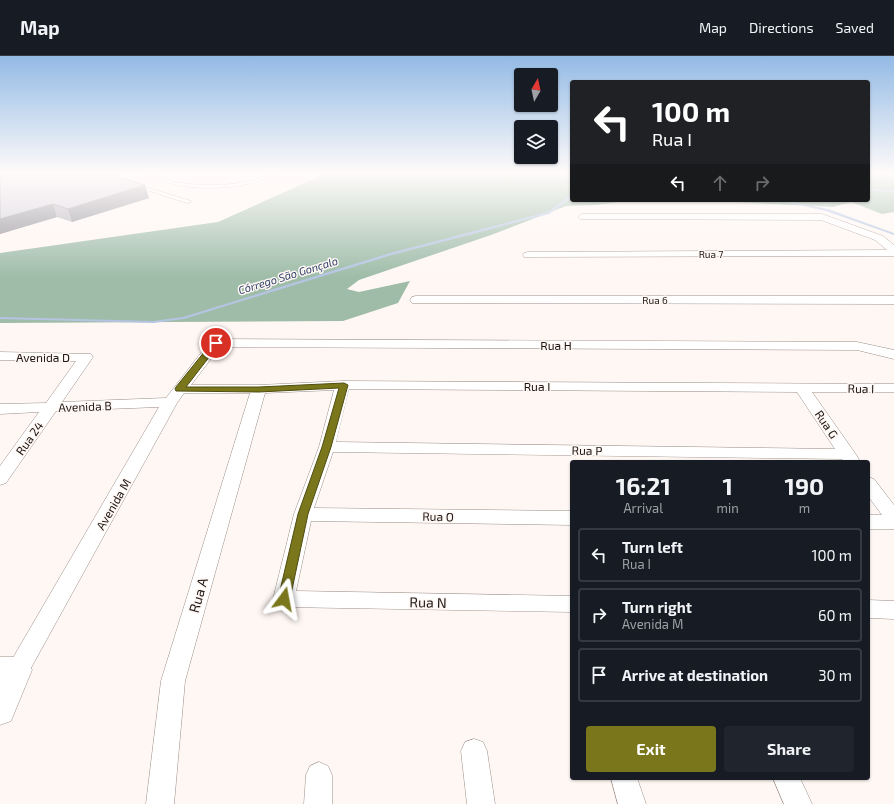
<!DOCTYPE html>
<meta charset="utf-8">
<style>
body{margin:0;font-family:"Exo 2",sans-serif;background:#20242c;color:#f1f3f6;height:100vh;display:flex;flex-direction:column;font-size:15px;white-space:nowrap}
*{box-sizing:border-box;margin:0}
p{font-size:13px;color:#9ea1a6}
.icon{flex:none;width:22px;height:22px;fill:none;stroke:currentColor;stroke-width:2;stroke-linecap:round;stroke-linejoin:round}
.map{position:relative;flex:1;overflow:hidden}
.drawer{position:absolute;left:570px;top:404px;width:300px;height:320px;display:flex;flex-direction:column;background:#171b24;border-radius:4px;box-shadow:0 1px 3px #0004}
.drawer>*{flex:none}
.banner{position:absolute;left:570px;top:24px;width:300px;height:122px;border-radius:4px;box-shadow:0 1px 3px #0004;background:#202124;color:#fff;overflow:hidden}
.needle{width:26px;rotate:9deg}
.tools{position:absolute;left:514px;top:12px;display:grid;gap:8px}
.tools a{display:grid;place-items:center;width:44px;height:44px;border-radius:4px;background:#171b24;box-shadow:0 1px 3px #0004;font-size:20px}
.pin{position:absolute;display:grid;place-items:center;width:34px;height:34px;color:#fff;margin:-17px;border:2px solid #fff;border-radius:50%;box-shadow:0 1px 4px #0007}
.me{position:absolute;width:44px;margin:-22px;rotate:13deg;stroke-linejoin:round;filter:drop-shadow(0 0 3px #0008)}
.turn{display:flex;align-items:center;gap:14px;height:84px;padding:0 16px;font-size:18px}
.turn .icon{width:52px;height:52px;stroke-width:2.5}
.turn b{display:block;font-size:28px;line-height:34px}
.lanes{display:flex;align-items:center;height:38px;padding:0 16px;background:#0003;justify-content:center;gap:20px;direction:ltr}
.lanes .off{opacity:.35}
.eta{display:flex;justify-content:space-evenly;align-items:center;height:68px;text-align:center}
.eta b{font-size:24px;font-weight:700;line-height:28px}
.cta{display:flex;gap:8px;margin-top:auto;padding:8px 16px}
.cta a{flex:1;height:46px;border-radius:4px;background:#7a761b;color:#fff;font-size:16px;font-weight:700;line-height:46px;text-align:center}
.cta a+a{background:#20242c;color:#f1f3f6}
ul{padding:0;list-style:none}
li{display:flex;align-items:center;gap:12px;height:54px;margin:0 8px 6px;padding:0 8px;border:2px solid #363941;border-radius:4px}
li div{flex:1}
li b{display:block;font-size:15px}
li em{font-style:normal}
header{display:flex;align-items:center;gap:24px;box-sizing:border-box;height:56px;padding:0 20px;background:#171b24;border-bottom:1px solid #363941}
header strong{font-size:19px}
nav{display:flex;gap:22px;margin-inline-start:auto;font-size:14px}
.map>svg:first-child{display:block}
.forest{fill:#9ebca8}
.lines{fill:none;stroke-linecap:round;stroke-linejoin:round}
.stream{fill:#b4c4e1;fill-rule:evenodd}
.service-casing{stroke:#9a8e88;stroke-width:1}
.minor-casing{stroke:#9a8e88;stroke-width:1}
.tertiary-casing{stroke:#9a8e88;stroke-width:1}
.service{fill:#fff;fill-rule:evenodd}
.minor{fill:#fff;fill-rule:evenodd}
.tertiary{fill:#fff;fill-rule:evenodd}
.wall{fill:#b4b1bb}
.shaded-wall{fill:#929099}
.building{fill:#d1ceda;stroke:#929099}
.route{fill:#7a761b;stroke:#4f4d12}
.labels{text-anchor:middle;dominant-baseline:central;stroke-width:3;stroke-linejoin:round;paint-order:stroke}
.far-street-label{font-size:10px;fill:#1c1715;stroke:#fff7f3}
.far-water-label{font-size:11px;font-style:italic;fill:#2c4169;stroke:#fff7f3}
.street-label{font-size:12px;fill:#1c1715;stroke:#fff7f3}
.near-street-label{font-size:14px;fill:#1c1715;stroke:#fff7f3}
</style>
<header>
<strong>Map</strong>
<nav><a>Map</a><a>Directions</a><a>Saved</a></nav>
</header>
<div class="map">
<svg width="894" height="748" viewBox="0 0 894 748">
<rect width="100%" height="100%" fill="#fff7f3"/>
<!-- forest -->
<g class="forest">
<path d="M327,117H572V144H635L596,149L566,150L491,179L359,224L347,233L359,236L410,225L398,247L343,265L0,267V197L218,166Z"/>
<path d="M868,117H894V156L882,158L851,146L833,151L695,144H868Z"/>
</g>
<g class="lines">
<!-- stream -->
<g class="stream">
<path d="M868,133L894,134V136L868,135Z"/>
<path d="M571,139H572V142L549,158L392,199L184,263L153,267L0,263V261L153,265L183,261L390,197L547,156Z"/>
<path d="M776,144H783L828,153L894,177V179L826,155Z"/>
</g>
<defs>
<g id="service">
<path d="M143,117C153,117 161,123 170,125C184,128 199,129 214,129C227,129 241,127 254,124C262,122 269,117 278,117C243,137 178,137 143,117Z"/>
<path d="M136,128L191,145V146L187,147L134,130V128Z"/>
</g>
<g id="minor">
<path d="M583,158H822L883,180L894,189V200L524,201L523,199L524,197L528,196L887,194L875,184L821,164L580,163L578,161L580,159Z"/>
<path d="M416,240H894V248L412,247L410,244L412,241Z"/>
<path d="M216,283L857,286L894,294V303L857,294L220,291L191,329H259L343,325L894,328V336H812L857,400L859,404L858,406H844L842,403L333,396L314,452L572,455V469L311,465L296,535L572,540V556L284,551L277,549L273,543L294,458L319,391L334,334L265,337L185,625L174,748H146L161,625L250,337H184L177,347L26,621L18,624L10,621L6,614L10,607L159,351L56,355L6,427L0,429V410L39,356L0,358V348L46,347L76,305L0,304V296L91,298L93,301L62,346L166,342L211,284ZM349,333L797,336L835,393L336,386Z"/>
<path d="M868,421L874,423L894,449V473H868V459H882L868,440Z"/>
<path d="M868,544L894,545V563L868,562Z"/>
<path d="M474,683L483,686L487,695L495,748H467L461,695L465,686Z"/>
<path d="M319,706L328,710L332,719V748H304L306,719L310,710Z"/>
<path d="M611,722H637L646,748H618Z"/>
<path d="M773,722H800L812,748H784Z"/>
</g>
<path id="tertiary" d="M0,601H18L28,605L32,614L11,665L0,669Z"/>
</defs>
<!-- service casing -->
<use href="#service" class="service-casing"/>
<!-- minor casing -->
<use href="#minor" class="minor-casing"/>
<!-- tertiary casing -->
<use href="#tertiary" class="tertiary-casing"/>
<!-- service -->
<use href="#service" class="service"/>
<!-- minor -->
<use href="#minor" class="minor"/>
<!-- tertiary -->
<use href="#tertiary" class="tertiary"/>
</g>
<!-- wall -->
<path class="wall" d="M0,117L149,142L72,166L57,161L0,178Z"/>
<!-- shaded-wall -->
<g class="shaded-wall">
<path d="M145,129L149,142L72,166L68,153Z"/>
<path d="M53,148L57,161L0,178V163Z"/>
</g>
<!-- building -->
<path class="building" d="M7,117H107L145,129L68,153L53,148L0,163V132H1H0V119Z"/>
<!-- sky -->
<linearGradient id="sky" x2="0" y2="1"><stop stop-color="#93bae5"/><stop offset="0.53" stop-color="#fffbfa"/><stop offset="1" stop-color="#fffbfa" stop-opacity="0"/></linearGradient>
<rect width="894" height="222" fill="url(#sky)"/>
<!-- route -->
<path class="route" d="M216,284L220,287L186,331H259L344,327L348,329L331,391L308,458L290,543L288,547L284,548L280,547L278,543L298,458L322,391L339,332L259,336L176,335L175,333L176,331L213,285Z"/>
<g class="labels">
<!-- far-street labels -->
<g class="far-street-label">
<text x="711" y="198">Rua 7</text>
<text x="655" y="244">Rua 6</text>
</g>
<!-- far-water labels -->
<g class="far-water-label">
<text transform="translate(288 219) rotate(-17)">Córrego São Gonçalo</text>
</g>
<!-- street labels -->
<g class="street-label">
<text x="556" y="289">Rua H</text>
<text x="43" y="301">Avenida D</text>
<text x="537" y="330">Rua I</text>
<text transform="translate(861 332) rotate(1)">Rua I</text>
<text transform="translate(85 350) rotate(-2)">Avenida B</text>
<text transform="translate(827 368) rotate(56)">Rua G</text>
<text transform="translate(29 382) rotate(-55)">Rua 24</text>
<text transform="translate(587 394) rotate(1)">Rua P</text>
<text transform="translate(113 448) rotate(-60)">Avenida M</text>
<text transform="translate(438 460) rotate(1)">Rua O</text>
</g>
<!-- near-street labels -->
<g class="near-street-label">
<text transform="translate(198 539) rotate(-74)">Rua A</text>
<text transform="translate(428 546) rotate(1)">Rua N</text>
</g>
</g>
</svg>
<div class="tools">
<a><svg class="needle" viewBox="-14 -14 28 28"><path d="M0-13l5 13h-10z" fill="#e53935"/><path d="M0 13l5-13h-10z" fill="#9ea1a6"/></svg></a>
<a><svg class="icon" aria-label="layers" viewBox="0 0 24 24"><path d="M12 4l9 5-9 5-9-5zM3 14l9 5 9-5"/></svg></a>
</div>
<div class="pin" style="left:216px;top:287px;background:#d93025"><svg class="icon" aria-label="arrive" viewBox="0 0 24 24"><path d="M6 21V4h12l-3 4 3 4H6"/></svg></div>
<svg class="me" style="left:284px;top:543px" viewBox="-20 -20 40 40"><path d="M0-17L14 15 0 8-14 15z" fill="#7a761b" stroke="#fff" stroke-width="4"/></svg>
<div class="banner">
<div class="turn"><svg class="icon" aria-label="left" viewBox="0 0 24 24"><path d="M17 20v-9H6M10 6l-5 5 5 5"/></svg><div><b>100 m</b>Rua I</div></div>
<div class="lanes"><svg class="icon" aria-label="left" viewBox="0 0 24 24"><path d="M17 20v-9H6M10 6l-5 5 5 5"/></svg><svg class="icon off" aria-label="ahead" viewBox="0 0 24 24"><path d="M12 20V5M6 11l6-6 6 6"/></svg><svg class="icon off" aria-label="right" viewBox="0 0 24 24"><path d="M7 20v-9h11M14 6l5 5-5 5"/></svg></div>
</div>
<section class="drawer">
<div class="eta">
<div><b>16:21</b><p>Arrival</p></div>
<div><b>1</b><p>min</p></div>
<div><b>190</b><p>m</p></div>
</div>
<ul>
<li><svg class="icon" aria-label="left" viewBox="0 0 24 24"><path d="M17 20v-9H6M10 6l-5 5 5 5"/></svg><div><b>Turn left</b><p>Rua I</p></div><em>100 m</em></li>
<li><svg class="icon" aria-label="right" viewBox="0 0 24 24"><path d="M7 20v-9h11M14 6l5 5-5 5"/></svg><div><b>Turn right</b><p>Avenida M</p></div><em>60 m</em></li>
<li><svg class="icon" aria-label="arrive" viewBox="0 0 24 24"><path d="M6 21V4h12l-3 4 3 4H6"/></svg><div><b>Arrive at destination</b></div><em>30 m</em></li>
</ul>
<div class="cta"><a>Exit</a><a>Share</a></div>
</section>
</div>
